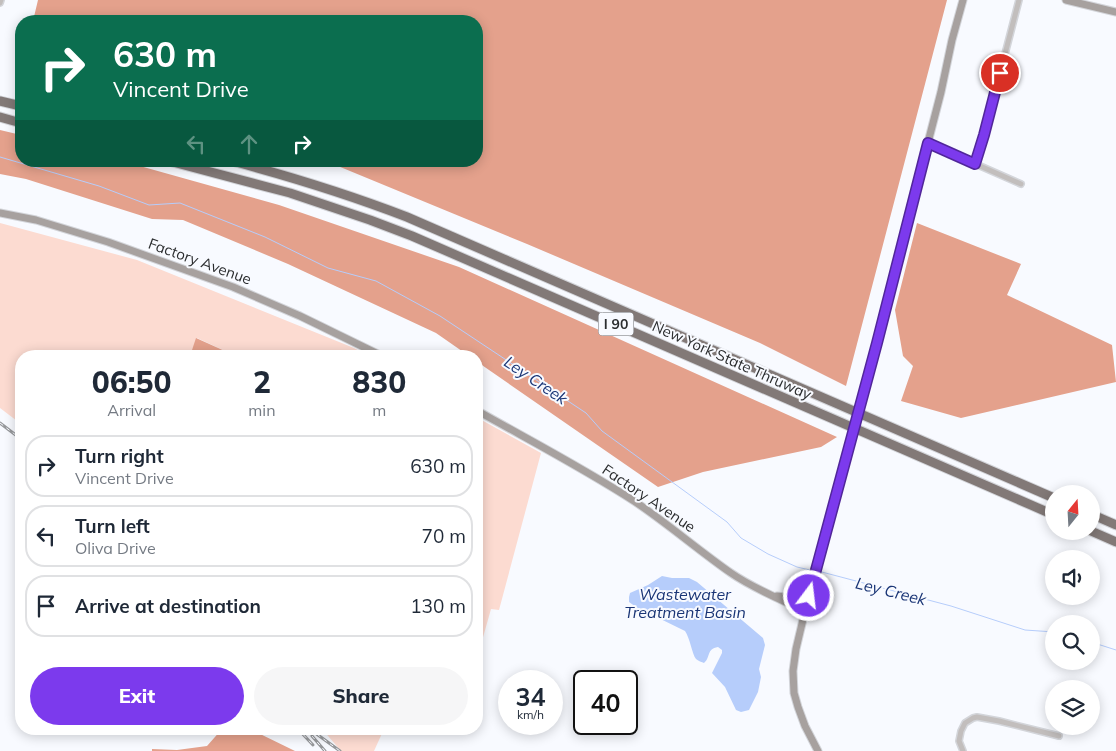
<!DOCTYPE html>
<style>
body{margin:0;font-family:Mulish,sans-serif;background:#f6f6f7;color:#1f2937;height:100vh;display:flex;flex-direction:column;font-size:19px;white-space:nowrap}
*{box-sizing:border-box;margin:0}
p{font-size:16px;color:#747a83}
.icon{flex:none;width:28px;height:28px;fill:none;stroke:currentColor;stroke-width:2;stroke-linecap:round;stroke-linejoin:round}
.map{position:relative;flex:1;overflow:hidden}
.side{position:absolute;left:15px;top:350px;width:468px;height:385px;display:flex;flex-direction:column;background:#fff;border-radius:20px;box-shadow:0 2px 12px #0003}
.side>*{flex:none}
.hud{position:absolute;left:15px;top:15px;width:468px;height:152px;border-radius:20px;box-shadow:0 2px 12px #0003;background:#0b6e4f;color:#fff;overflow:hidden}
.needle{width:32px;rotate:18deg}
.tools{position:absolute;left:1045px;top:485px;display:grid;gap:10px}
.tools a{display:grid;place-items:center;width:55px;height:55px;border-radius:50%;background:#fff;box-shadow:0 2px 12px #0003;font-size:25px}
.speed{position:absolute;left:498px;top:670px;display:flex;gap:10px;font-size:25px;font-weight:700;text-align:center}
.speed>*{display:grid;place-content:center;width:65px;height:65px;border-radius:50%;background:#fff;box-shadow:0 2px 12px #0003;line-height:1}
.speed small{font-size:12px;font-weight:400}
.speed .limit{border:2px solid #111;border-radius:8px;background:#fff;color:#111}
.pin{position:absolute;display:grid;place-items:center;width:42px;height:42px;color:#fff;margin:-21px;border:2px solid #fff;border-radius:50%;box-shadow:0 1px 5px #0007}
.me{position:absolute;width:55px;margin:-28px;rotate:15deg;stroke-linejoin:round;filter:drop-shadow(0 0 4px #0008)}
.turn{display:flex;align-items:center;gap:18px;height:105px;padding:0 15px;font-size:22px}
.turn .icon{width:65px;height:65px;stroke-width:2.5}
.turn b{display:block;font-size:35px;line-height:42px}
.lanes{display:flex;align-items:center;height:48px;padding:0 15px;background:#0003;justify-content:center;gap:25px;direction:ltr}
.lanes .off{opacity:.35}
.eta{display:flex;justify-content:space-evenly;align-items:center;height:85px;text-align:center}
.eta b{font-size:30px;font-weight:800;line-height:35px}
.action{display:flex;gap:10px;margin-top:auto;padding:10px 15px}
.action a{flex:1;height:58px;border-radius:30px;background:#7c3aed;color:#fff;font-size:20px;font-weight:800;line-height:58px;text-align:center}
.action a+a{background:#f6f6f7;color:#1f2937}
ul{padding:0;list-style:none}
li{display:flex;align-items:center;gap:15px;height:62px;margin:0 10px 8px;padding:0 5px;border:2px solid #e0e1e3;border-radius:20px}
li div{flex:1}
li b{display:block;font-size:19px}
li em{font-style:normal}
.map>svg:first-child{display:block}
.green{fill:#fcdbd1}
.forest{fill:#e4a18c}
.water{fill:#b6cdfb}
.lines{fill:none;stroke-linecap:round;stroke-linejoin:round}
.stream{stroke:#b6cdfb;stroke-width:1}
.street-casing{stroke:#d3d5da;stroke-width:8}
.secondary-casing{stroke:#d3d5da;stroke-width:9}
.highway-casing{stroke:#d3d5da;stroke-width:11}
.street{stroke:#c2bebd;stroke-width:5}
.secondary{stroke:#a7a19f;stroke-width:7}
.highway{stroke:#827977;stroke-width:9}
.rail-casing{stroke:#97999c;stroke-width:3}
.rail{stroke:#f8faff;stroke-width:1;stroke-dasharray:4;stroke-linecap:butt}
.secondary-bridge-casing{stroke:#d3d5da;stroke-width:9;stroke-linecap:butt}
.secondary-bridge{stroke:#a7a19f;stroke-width:7}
.route-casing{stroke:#51269a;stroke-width:12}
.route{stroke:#7c3aed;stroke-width:9}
.labels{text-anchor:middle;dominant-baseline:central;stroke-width:4;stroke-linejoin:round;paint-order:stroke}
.shield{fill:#f8faff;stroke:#686a6d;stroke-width:1}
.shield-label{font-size:14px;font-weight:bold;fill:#2b2d2f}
.street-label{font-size:15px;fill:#2b2d2f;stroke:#f8faff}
.water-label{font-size:16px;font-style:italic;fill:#1a3576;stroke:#f8faff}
</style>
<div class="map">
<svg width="1116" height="751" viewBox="0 0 1116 751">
<rect width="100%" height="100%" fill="#f8faff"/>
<!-- green -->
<g class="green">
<path d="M0,223L137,260L354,348L369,356H336L330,353L324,356H236L197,338L190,356H21V424L0,408Z"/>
<path d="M476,417L541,453L499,610L491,609L480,648L476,650Z"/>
<path d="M322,729H384L374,751H341Z"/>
</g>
<!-- forest -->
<g class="forest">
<path d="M38,0H947L846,386L760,343L527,244L333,164L321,161H476V21H33Z"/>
<path d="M0,130L21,135V161H122L279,205L459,267L837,437L821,447L703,472L658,487L476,361V356H469L436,333L288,264L183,220L152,219L26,179L0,174Z"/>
<path d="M917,223L1021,264L1007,295L1112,345L1116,382L961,418L901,401L913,366L903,356L895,310Z"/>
<path d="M196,338L236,356H190Z"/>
<path d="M222,729H250L295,751H152V749L177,750L207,746Z"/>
</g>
<!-- water -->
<path class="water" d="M662,576L672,578H689L697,582L763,638L765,645L759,669L761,677L758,692L749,710L741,712L736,710L725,687L712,673L722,653V650L718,647C706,649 711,657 704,663C702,662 698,661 696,659C692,654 690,638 685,631L636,607L629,602V597L630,593L648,585Z"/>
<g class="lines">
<!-- stream -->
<g class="stream">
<path d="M0,157L99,186L149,205L180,203L265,237L328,268L376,281L440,316L586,413L602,431L727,522L741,538L768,554L797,567L814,571"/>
<path d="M818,571L951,606L1025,630L1054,632"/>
<path d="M1091,642L1116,650"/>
</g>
<defs>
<g id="street">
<path d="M0,3L1,0"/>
<path d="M928,143L1021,184"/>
<path d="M975,164L984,135L1019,0"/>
<path d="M963,751L959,741L961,731L965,723L973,718L977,717L999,721L1059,736"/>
</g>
<g id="secondary">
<path d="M1066,0L1116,12"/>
<path d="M0,213L36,220L108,242L233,287L300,316L382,356"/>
<path d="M863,394L941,92L952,40L963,0"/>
<path d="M476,410C529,440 583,468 634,501C667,523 698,550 731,573C754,589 780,599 805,611"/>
<path d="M777,596C781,596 786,598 790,597C801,596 807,584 812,576"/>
<path d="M818,751L805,726L798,707L794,693L793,671L796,649L805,611L850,444"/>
</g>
<g id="highway">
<path d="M0,101L21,106"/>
<path d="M0,117L21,123"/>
<path d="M169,161L290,193L370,220L412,236L1054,515"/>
<path d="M232,161C292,177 350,195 407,217L1054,498"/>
<path d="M1091,514L1116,525"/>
<path d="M1091,531L1116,542"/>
</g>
</defs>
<!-- street casing -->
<use href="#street" class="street-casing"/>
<!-- secondary casing -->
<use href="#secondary" class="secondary-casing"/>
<!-- highway casing -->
<use href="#highway" class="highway-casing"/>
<!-- street -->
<use href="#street" class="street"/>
<!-- secondary -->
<use href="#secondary" class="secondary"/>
<!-- highway -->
<use href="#highway" class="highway"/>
<defs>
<g id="rail">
<path d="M0,423L21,439"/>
<path d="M298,729L313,745"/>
<path d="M311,729L318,735L340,751"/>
<path d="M312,736L325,751"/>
</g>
</defs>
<!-- rail casing -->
<use href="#rail" class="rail-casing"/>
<!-- rail -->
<use href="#rail" class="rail"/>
<defs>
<path id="secondary-bridge" d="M850,444L863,394"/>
</defs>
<!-- secondary-bridge casing -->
<use href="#secondary-bridge" class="secondary-bridge-casing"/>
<!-- secondary-bridge -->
<use href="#secondary-bridge" class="secondary-bridge"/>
</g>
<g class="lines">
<defs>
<path id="route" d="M809,596L877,343L928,143L975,164L984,135L1000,73"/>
</defs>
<!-- route casing -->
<use href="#route" class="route-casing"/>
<!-- route -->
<use href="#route" class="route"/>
</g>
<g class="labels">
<!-- shield labels -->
<rect class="shield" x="598.5" y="312.5" width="35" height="23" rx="4"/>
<g class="shield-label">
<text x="616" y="324">I 90</text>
</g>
<!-- street labels -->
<g class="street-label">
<text transform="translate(200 261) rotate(20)">Factory Avenue</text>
<text transform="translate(732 360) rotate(24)">New York State Thruway</text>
<text transform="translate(649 498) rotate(34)">Factory Avenue</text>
</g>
<!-- water labels -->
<g class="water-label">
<text transform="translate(536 380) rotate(34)">Ley Creek</text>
<text transform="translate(891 591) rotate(14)">Ley Creek</text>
<text x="685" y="594">Wastewater<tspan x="685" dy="18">Treatment Basin</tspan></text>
</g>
</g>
</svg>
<div class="tools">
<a><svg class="needle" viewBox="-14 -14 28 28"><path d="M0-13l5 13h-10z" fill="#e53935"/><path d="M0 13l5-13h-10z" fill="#747a83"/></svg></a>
<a><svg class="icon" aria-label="sound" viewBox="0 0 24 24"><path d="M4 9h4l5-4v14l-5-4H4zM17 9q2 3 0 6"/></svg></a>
<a><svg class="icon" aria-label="search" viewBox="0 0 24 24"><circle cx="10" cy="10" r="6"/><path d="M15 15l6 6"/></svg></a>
<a><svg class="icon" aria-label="layers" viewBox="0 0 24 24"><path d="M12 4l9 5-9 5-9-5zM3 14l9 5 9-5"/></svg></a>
</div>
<div class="speed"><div>34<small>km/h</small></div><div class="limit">40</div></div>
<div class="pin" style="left:1000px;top:73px;background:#d93025"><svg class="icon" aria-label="arrive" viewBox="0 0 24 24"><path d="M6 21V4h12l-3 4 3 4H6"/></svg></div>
<svg class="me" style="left:809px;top:596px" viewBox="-20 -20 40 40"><circle r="17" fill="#7c3aed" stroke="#fff" stroke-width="3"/><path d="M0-11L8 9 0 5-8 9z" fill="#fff"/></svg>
<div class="hud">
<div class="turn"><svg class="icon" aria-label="right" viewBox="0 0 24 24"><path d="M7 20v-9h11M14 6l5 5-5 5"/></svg><div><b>630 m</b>Vincent Drive</div></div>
<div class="lanes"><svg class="icon off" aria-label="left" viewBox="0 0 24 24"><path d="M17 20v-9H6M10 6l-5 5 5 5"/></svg><svg class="icon off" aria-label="ahead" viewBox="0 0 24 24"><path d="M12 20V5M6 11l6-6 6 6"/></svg><svg class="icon" aria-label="right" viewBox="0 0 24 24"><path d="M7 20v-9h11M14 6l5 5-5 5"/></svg></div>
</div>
<section class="side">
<div class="eta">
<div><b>06:50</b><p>Arrival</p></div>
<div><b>2</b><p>min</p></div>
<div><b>830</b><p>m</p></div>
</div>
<ul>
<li><svg class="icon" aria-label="right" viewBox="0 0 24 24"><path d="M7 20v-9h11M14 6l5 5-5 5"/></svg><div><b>Turn right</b><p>Vincent Drive</p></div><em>630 m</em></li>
<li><svg class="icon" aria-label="left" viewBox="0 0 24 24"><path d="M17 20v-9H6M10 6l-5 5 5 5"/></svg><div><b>Turn left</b><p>Oliva Drive</p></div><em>70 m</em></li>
<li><svg class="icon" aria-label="arrive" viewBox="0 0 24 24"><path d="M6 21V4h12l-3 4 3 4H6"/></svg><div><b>Arrive at destination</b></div><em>130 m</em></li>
</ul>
<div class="action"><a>Exit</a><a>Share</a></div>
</section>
</div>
